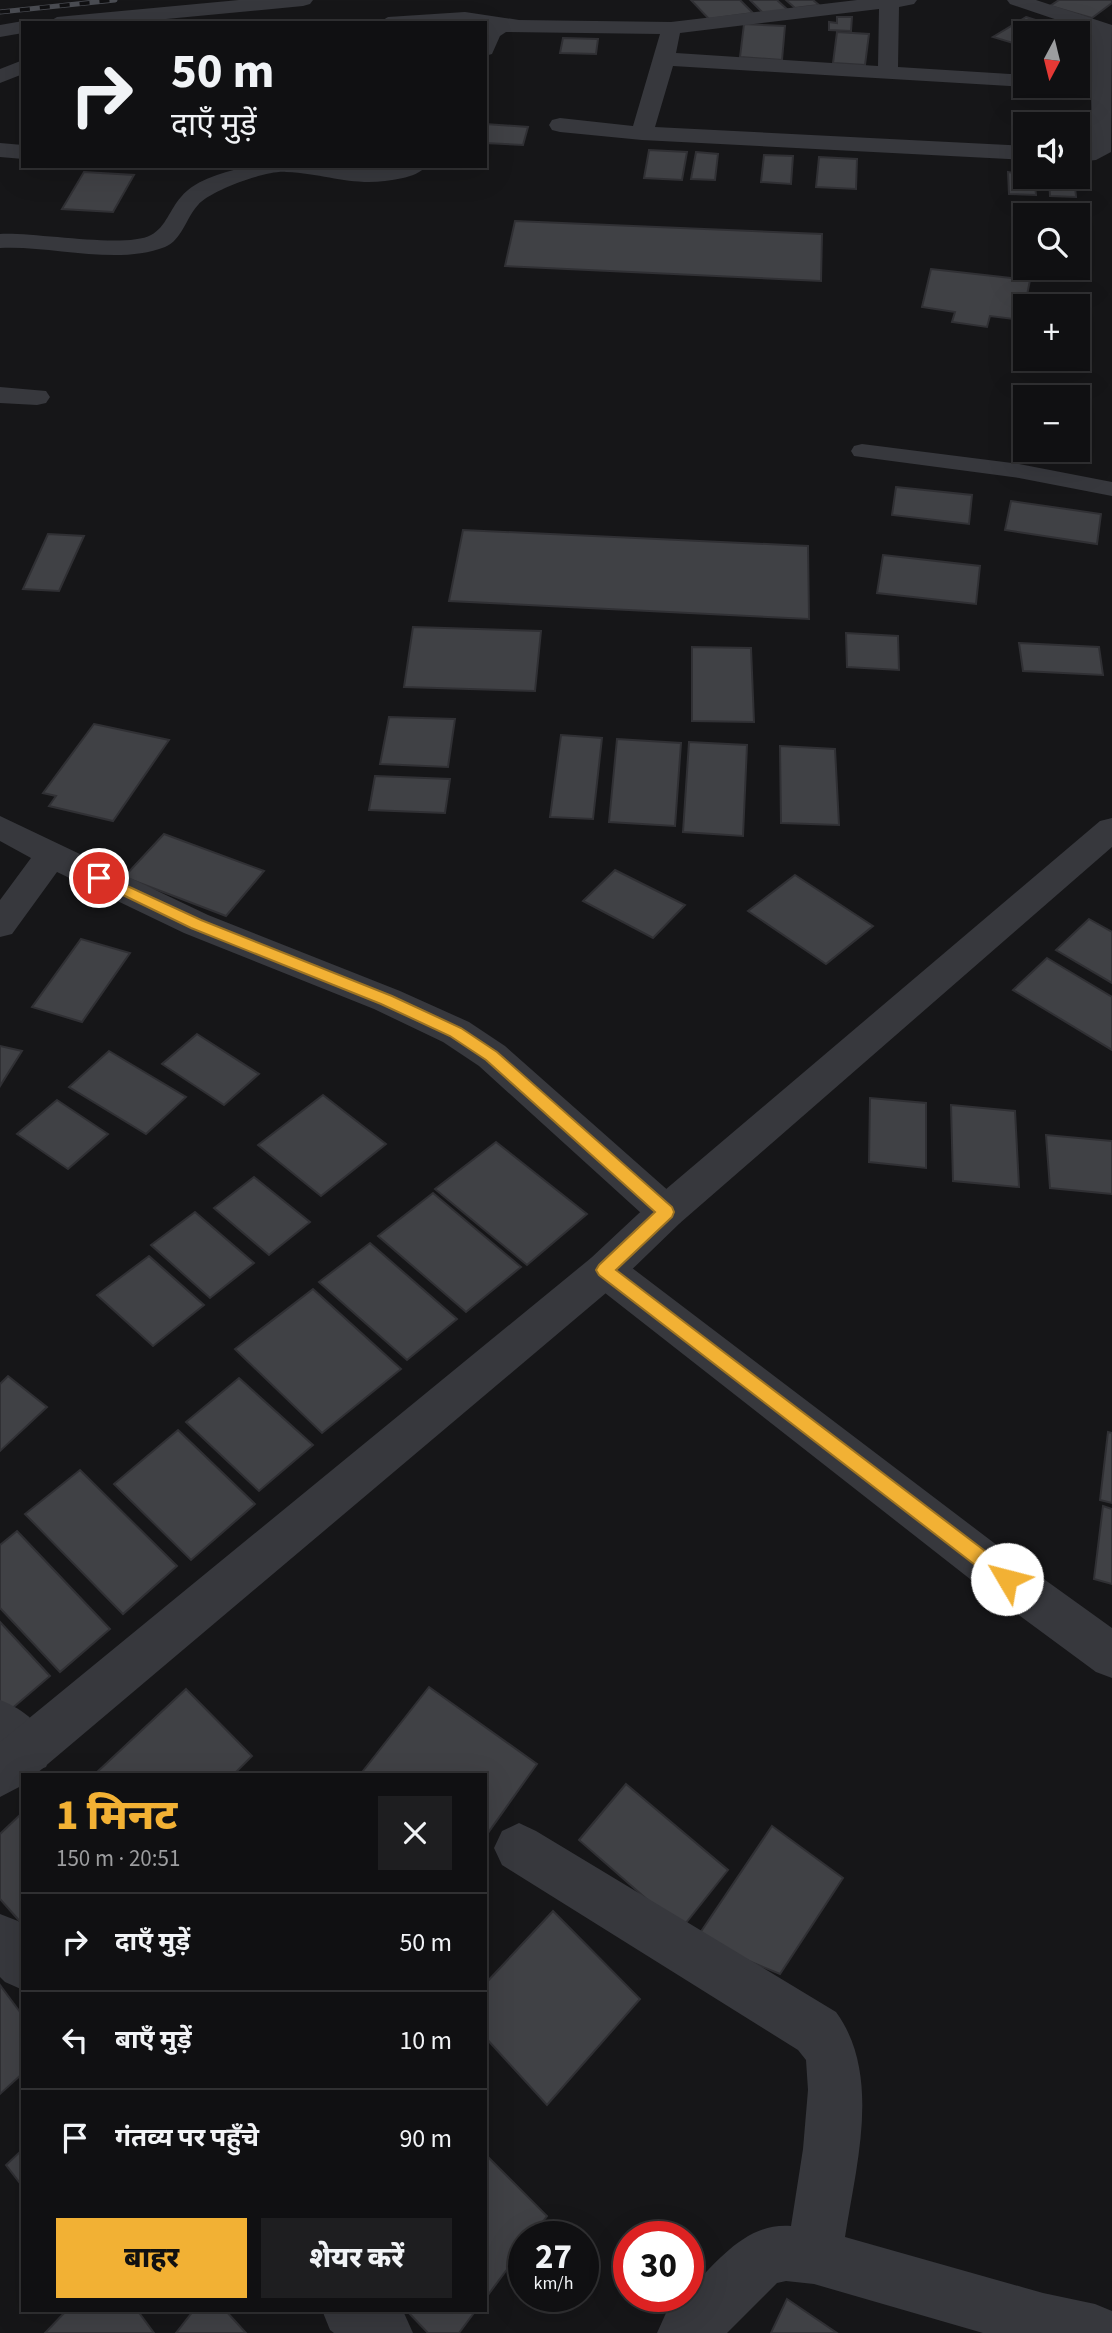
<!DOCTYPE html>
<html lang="hi">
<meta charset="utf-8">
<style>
body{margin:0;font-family:"Source Sans 3","Noto Sans Devanagari",sans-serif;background:#1e1e20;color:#f1f3f6;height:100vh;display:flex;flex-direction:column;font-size:26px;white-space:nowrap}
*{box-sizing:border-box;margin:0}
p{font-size:23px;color:#9c9d9f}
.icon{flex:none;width:38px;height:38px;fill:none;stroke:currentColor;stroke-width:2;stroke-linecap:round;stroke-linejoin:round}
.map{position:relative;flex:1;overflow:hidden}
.sheet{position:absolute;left:21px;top:1773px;width:466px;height:539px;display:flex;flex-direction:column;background:#101012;border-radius:0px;box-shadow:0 7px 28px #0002,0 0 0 2px #303032}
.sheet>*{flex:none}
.hud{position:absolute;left:21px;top:21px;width:466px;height:147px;border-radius:0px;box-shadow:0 7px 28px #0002,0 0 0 2px #303032;background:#101012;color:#f1f3f6;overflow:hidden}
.needle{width:46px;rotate:187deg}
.fabs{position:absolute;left:1013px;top:21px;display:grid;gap:14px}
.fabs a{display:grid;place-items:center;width:77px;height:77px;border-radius:0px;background:#101012;box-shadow:0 7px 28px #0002,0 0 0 2px #303032;font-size:35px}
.speed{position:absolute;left:508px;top:2221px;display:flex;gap:14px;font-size:35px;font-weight:700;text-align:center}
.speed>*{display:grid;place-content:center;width:91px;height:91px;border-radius:50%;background:#101012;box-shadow:0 7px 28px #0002,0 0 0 2px #303032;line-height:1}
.speed small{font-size:18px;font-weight:400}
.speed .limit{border:10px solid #d22;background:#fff;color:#111}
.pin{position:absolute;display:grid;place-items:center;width:60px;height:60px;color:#fff;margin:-30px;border:4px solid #fff;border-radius:50%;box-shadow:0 2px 7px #0007}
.me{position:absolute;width:77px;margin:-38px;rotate:307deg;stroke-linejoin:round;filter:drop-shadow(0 0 5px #0008)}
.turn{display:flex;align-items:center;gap:24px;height:147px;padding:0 35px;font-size:32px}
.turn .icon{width:91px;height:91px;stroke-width:2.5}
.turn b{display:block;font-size:49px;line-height:60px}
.round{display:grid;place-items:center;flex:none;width:74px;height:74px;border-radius:0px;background:#1e1e20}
.overview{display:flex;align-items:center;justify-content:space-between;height:119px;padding:0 35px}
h1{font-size:42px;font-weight:800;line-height:52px;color:#f2b134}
.action{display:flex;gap:14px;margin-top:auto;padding:14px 35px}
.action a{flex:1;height:80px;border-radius:0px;background:#f2b134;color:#111;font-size:28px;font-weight:800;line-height:80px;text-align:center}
.action a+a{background:#1e1e20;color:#f1f3f6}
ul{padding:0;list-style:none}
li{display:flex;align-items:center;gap:21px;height:98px;padding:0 35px;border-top:2px solid #303032}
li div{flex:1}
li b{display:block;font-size:26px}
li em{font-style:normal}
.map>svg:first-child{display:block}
.building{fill:#404145;stroke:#303034;stroke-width:2}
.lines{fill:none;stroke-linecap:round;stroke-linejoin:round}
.service{fill:#37383d;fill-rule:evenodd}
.minor{fill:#37383d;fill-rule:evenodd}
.tertiary{fill:#37383d;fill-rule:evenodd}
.rail-casing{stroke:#4a4c52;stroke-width:5}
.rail{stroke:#111113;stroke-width:3.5;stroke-dasharray:10;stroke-linecap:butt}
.route{fill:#f2b134;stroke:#9d7322;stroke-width:2}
</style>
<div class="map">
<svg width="1112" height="2333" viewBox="0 0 1112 2333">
<rect width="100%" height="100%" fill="#161618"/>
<!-- building -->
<g class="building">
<path d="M691,0H740L753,13L709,19Z"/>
<path d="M750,0H777L788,10L764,14Z"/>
<path d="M786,0H813L819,5L795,8Z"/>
<path d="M1059,0H1112V3L1092,18L1050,6Z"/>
<path d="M837,17H852L851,31L829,30V22L837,23Z"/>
<path d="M1026,17L1077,33H1026V47L993,37Z"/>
<path d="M744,24L785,26L782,60L740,57Z"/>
<path d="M837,32L869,34L865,65L833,63Z"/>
<path d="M563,38L598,39L596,54L560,53Z"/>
<path d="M485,124L528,127L523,145L485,143Z"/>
<path d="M649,150L687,152L682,180L644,178Z"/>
<path d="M696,152L718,154L715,180L691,179Z"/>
<path d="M764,155L793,156L791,184L761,182Z"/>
<path d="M819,157L857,159L856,189L816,187Z"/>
<path d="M84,172L134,175L113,212L62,209Z"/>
<path d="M1008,172L1034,177L1036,195L1009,194Z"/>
<path d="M1049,177H1074L1076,197L1050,196Z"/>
<path d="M515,221L822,234L821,281L505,266Z"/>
<path d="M931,269L1030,280L1022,320L990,316L987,327L952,322L955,312L922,307Z"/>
<path d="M896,487L972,495L969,524L892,515Z"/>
<path d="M1011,501L1101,514L1097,544L1005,530Z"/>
<path d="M463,530L808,546L809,619L449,601Z"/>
<path d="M48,534L84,536L59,591L23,589Z"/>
<path d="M883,555L980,566L976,604L877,593Z"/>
<path d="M413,627L541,631L535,691L404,687Z"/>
<path d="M846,633L898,636L899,670L847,667Z"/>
<path d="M1019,643L1099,647L1103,675L1023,671Z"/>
<path d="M692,647L751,648L754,722L692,721Z"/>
<path d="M389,717L455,719L448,767L380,764Z"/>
<path d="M94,724L169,740L113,821L49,806L56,796L43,793Z"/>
<path d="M561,735L602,738L593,819L550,817Z"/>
<path d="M617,739L681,743L675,826L609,822Z"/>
<path d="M689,742L747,745L743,836L683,832Z"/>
<path d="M780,746L835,749L839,825L781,823Z"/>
<path d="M375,776L450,779L445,813L369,810Z"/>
<path d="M164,834L264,871L226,916L124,877Z"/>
<path d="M615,870L685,905L653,938L583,901Z"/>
<path d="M795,875L873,926L826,964L748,911Z"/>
<path d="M1089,919L1112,932V983L1056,950Z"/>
<path d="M81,939L130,953L82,1022L32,1007Z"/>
<path d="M1047,958L1112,997V1050L1013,990Z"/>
<path d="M197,1034L259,1074L224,1105L162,1064Z"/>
<path d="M0,1046L22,1051L0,1086Z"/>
<path d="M109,1051L186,1097L146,1134L69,1087Z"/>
<path d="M323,1095L386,1144L321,1196L258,1145Z"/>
<path d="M870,1098L926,1103V1168L869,1162Z"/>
<path d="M57,1100L108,1134L68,1169L17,1134Z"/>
<path d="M951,1105L1015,1111L1019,1187L953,1181Z"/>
<path d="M1046,1135L1112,1141V1194L1050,1188Z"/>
<path d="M496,1142L587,1214L527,1265L435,1189Z"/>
<path d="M254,1177L310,1222L269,1255L214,1208Z"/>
<path d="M433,1193L521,1267L466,1312L378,1236Z"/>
<path d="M195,1212L254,1263L210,1298L151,1245Z"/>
<path d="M370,1243L457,1319L407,1360L319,1282Z"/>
<path d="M149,1256L204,1305L153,1346L97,1295Z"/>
<path d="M313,1289L401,1369L322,1433L235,1349Z"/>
<path d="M8,1376L47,1407L0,1451V1384Z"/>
<path d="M239,1378L313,1445L259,1491L186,1422Z"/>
<path d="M178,1430L255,1504L191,1560L114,1484Z"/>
<path d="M1108,1432L1112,1433V1503L1100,1500Z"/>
<path d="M80,1470L177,1566L123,1614L25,1514Z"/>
<path d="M1103,1506L1112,1509V1584L1094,1579Z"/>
<path d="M17,1531L110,1629L60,1672L0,1608V1545Z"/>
<path d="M0,1622L50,1676L2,1717L0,1714Z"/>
<path d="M429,1687L537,1764L485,1837V1774H367L363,1771Z"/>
<path d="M186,1689L252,1756L234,1774H95Z"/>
<path d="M626,1784L728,1870L681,1929L579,1840Z"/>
<path d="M23,1812V1925L0,1899V1834Z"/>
<path d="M772,1826L843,1878L780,1974L696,1939Z"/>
<path d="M553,1911L640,1999L547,2105L485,2037V1984Z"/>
<path d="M0,1985L23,2016V2073L0,2094Z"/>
<path d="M23,2149V2187L6,2165Z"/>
<path d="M485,2154L547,2216L532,2236H523V2248L485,2299Z"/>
<path d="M787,2299L837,2333H771Z"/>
<path d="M67,2310H137L154,2333H45Z"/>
<path d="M194,2310H225L246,2333H176Z"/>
<path d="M406,2310H476L459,2333H428Z"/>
</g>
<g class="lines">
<!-- service -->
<path class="service" d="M862,444L1019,464L1112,482V496L1019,478L854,456L851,451L854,446Z"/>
<!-- minor -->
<g class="minor">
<path d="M239,0H313L310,4L303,6L124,23H47L57,17Z"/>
<path d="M857,0H917L914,4L899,7L898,67L1026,75V86H1032L1026,87L673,66L655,127L1026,146V160L642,140L560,132L552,130L549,125L552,120L560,118L633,126L660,34L506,32L500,36L492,54L485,56V23H378L388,17L465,12L519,20L671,22ZM879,9L878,66L676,53L680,33Z"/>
<path d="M1007,0H1036L1112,25L1111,152L1096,160L1078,162V148L1092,144L1090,31L1010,4Z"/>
<path d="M23,21L30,23H23V33L0,37V25Z"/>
<path d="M23,60V74L0,83V69Z"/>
<path d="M0,143L23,145V159L0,157Z"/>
<path d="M249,166H330L370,169L426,166C421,173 411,176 403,178C355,189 331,174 286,172C267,170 211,190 198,205C186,218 182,240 165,247C117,266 51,245 0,248V234C36,232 125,249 151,235C166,227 170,209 181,197C197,178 226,172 249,166Z"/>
<path d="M0,387L46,391L50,397L46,403L37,405L0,403Z"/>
<path d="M0,816L208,915L400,991L469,1022L505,1046L680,1201L686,1212L680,1223L666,1228L652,1223L479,1066L443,1042L374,1009L184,933L57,872L12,934L0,937V900L31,858L0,841Z"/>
<path d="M605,1253L619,1258L1002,1549L1112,1628V1678L1096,1672L970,1579L591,1282L585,1270L591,1258Z"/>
<path d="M0,1700C24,1709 43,1726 53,1750L46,1767L29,1774L12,1767L0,1755Z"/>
<path d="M519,1823L536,1831L836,2012C882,2075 856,2165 845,2237L1043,2293L1095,2304L1112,2311V2333H983L814,2284L786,2281L777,2283L727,2333H657L666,2313L683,2296H688V2291C716,2263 746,2222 791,2226L803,2149L808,2090L806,2060L798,2050L502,1865L494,1848L502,1831Z"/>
<path d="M0,1914L18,1921L23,1926V1990L5,1982L0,1977Z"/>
<path d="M322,2310H400L404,2313L413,2333H334L330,2330Z"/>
</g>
<!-- tertiary -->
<path class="tertiary" d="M1112,818V847L680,1223L619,1282L36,1774H23V1785L0,1797V1742L591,1258L652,1201L1100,821Z"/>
<defs>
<path id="rail" d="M0,12L115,0"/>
</defs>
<!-- rail casing -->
<use href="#rail" class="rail-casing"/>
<!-- rail -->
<use href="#rail" class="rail"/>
</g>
<!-- route -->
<path class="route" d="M99,873L201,920L392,996L461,1028L497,1052L672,1207L674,1212L672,1217L616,1270L1014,1573L1016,1579L1014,1585L1007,1588L1001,1585L599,1275L596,1270L599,1265L655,1212L486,1060L450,1036L381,1004L191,928L94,881V874Z"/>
</svg>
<div class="fabs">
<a><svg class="needle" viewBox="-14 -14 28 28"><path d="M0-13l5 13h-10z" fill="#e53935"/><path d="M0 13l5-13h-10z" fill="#9c9d9f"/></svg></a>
<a><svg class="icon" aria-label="sound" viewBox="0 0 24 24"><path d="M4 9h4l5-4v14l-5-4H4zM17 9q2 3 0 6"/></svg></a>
<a><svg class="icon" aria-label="search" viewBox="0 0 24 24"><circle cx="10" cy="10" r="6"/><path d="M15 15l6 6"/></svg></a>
<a>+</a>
<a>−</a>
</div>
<div class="speed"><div>27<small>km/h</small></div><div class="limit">30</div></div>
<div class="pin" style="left:99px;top:878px;background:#d93025"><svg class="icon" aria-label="arrive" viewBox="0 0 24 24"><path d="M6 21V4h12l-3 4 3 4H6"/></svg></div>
<svg class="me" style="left:1007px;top:1579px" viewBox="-20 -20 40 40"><circle r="19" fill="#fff"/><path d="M0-13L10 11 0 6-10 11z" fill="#f2b134"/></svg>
<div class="hud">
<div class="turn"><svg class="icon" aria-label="right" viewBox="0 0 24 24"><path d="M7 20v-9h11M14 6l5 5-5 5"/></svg><div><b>50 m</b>दाएँ मुड़ें</div></div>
</div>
<section class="sheet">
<div class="overview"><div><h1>1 मिनट</h1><p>150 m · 20:51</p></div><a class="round"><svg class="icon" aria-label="close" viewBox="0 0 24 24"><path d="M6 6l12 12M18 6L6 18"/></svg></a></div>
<ul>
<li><svg class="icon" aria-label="right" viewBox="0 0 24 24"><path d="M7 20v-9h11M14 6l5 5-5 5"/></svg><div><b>दाएँ मुड़ें</b></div><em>50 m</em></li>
<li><svg class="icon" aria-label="left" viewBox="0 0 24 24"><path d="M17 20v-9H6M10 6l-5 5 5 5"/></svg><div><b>बाएँ मुड़ें</b></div><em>10 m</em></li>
<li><svg class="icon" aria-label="arrive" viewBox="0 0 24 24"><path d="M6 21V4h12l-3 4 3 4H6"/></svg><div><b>गंतव्य पर पहुँचे</b></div><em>90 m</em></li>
</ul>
<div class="action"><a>बाहर</a><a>शेयर करें</a></div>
</section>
</div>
